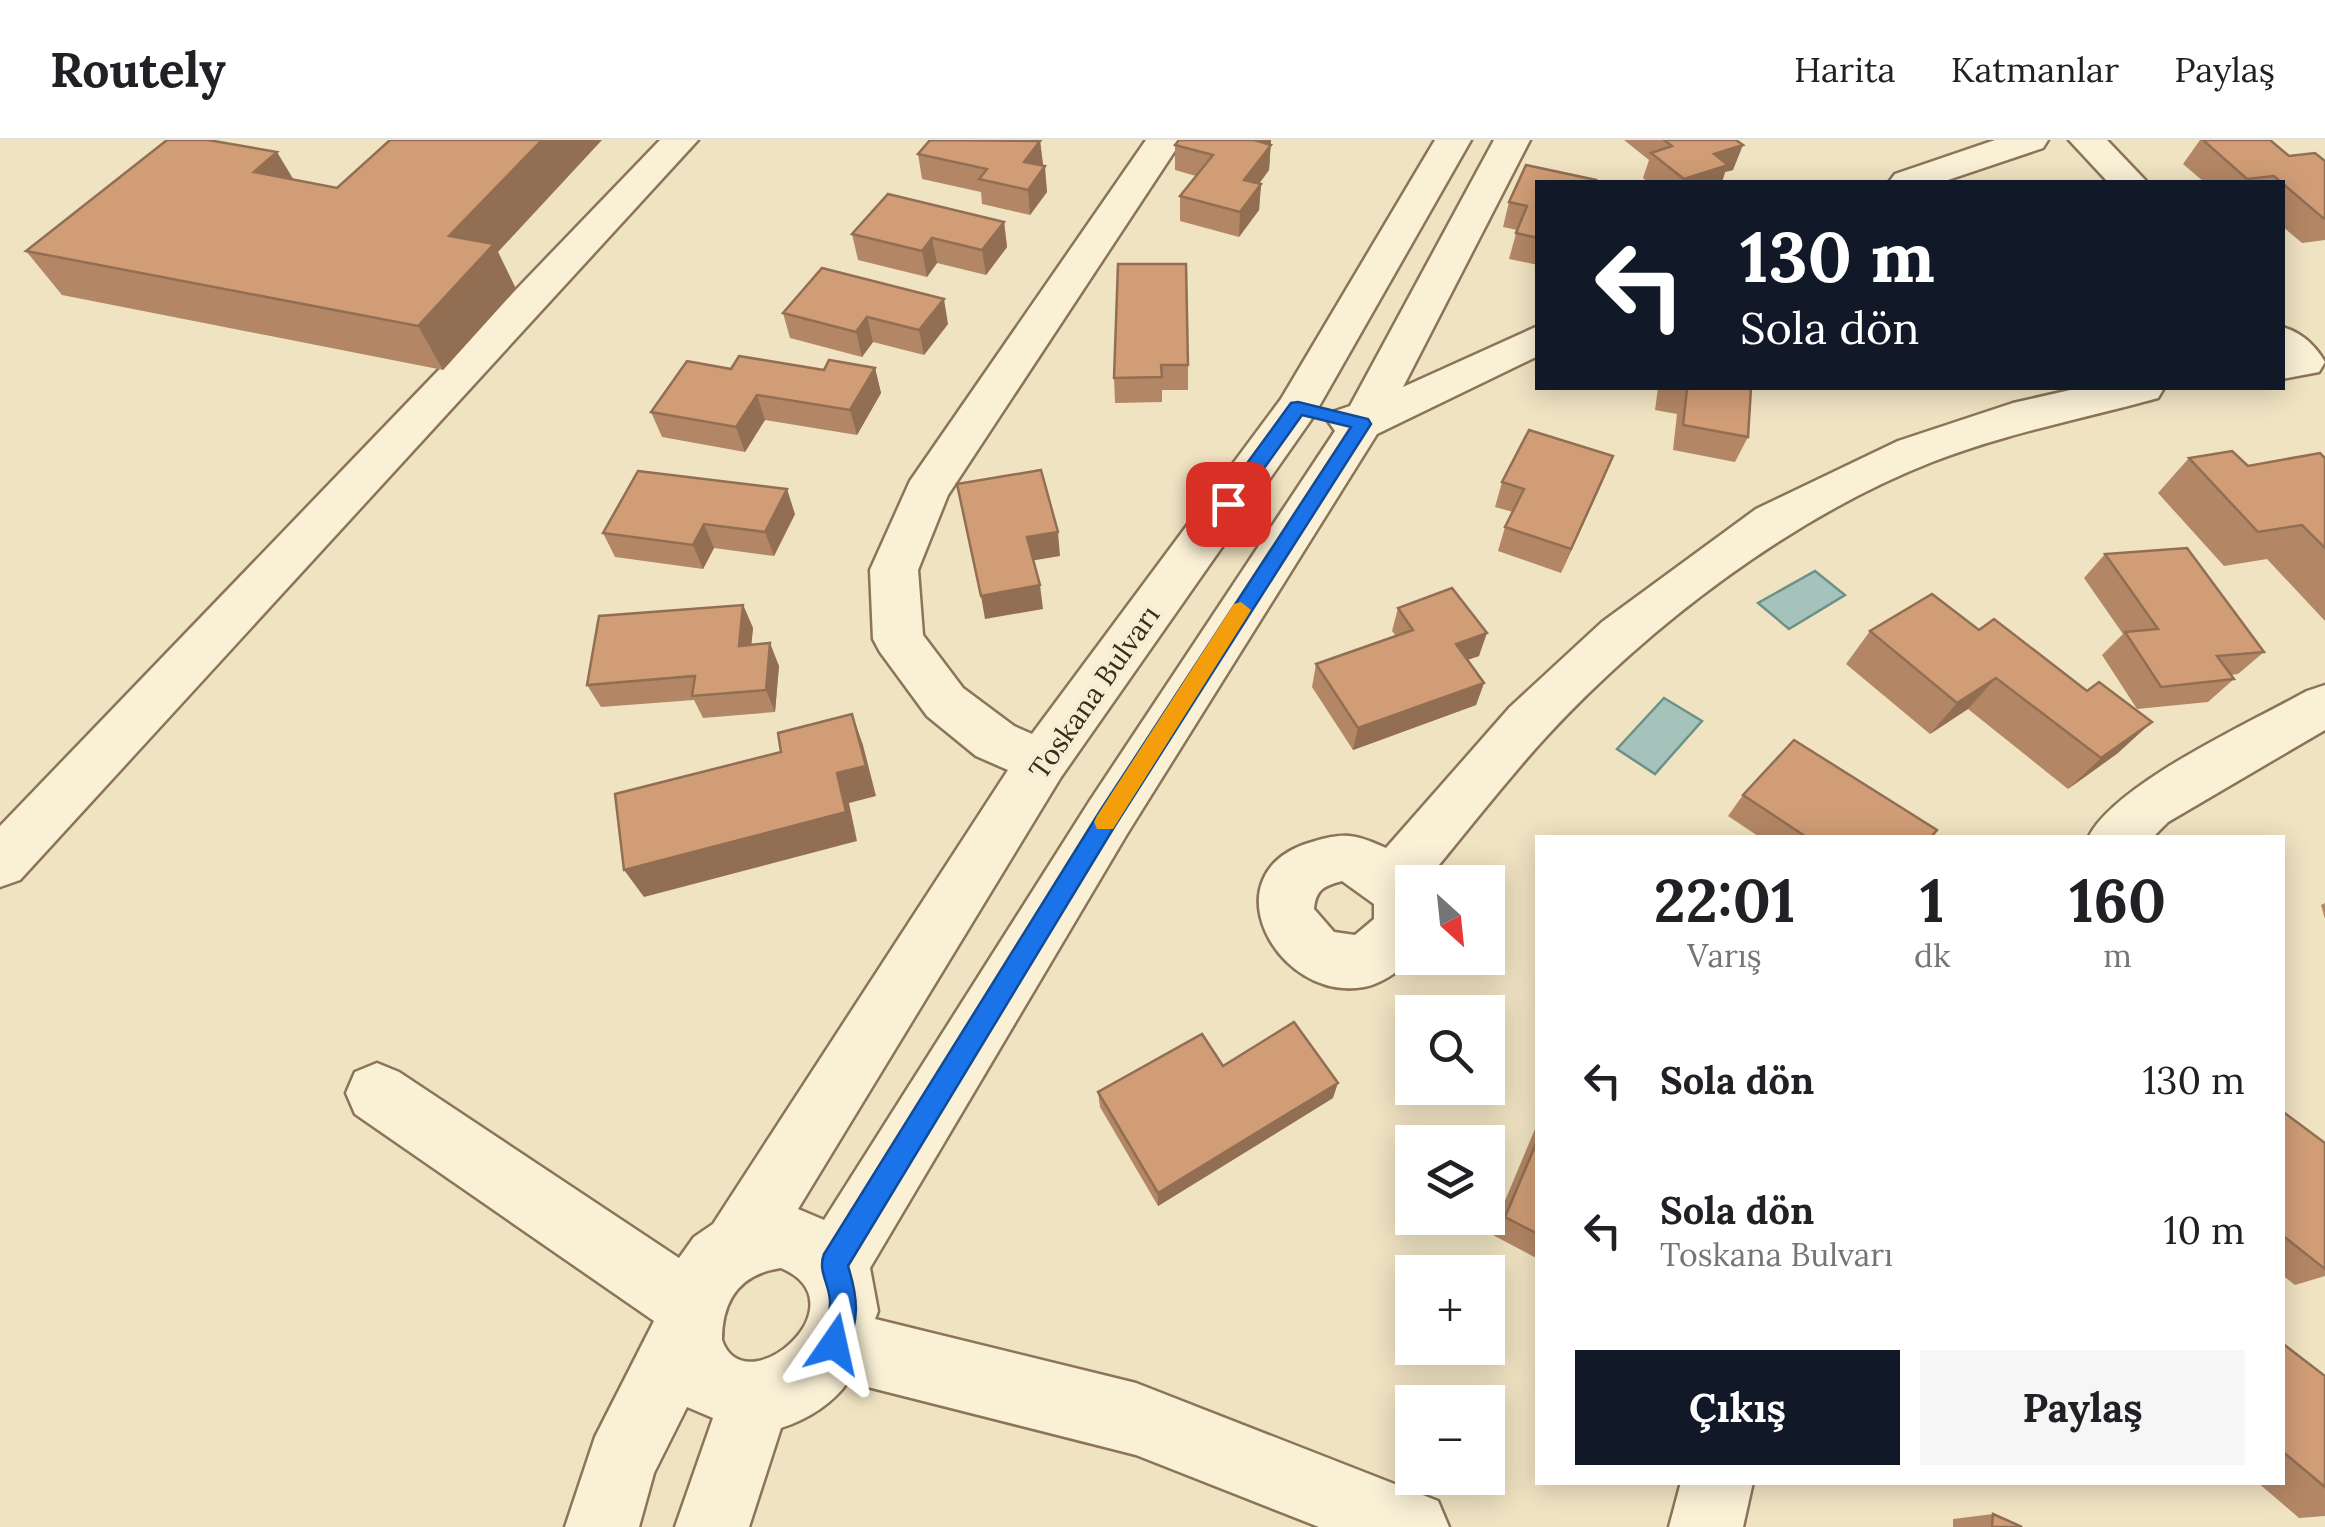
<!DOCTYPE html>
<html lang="tr">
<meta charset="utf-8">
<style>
body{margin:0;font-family:Lora,serif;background:#f6f6f6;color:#202124;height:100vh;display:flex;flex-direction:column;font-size:38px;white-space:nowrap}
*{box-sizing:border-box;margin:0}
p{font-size:32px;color:#757577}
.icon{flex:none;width:55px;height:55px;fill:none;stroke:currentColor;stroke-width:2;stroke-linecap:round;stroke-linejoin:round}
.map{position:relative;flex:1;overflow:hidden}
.drawer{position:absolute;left:1535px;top:695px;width:750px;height:650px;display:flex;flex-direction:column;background:#fff;border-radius:0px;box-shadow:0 5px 25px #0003}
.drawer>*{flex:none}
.guide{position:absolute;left:1535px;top:40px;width:750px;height:210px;border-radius:0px;box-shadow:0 5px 25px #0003;background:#111827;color:#fff;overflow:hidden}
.needle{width:65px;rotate:153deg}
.fabs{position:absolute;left:1395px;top:725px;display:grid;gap:20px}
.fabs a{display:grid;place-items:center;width:110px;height:110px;border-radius:0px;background:#fff;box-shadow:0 5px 25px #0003;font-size:50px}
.pin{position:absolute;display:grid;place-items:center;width:85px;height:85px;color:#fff;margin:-42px;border-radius:20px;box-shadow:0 5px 15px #0006}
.me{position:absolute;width:110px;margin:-55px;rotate:11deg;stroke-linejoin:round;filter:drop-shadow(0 0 8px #0008)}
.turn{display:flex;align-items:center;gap:35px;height:210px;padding:0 40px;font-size:45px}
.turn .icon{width:130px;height:130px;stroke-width:2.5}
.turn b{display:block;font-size:70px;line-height:85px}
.eta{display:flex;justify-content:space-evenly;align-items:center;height:170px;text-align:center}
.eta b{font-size:60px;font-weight:700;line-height:70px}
.primary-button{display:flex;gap:20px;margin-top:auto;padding:20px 40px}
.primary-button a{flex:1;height:115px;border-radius:0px;background:#111827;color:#fff;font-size:40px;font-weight:700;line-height:115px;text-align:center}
.primary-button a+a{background:#f6f6f6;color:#202124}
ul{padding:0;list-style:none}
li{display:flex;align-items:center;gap:30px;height:150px;padding:0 40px}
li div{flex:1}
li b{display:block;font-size:38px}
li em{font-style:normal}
header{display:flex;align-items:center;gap:60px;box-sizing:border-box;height:140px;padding:0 50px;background:#fff;border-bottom:2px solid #e0e0e0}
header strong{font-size:48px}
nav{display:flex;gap:55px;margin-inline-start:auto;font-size:35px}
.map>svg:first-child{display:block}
.water{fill:#a5c3ba;stroke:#6b9188;stroke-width:2.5}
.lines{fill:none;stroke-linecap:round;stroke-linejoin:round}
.minor-casing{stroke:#8b7458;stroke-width:5}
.minor{fill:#faf0d6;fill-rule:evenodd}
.wall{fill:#b38765}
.shaded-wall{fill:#926e53}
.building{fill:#d09d76;stroke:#926e53;stroke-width:2.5}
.route{fill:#1a73e8;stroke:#114b97;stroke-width:2.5}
.slow{fill:#f59e0b}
.labels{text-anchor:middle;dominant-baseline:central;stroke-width:8;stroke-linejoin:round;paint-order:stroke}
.street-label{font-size:28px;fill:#3a2b1d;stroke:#f7edd2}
</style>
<header>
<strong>Routely</strong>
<nav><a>Harita</a><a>Katmanlar</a><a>Paylaş</a></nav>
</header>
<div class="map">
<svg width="2325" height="1387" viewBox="0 0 2325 1387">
<rect width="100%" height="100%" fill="#f0e3c2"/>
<!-- water -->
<g class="water">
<path d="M1815,431L1845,455L1789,489L1758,463Z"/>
<path d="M1664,558L1702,581L1655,634L1617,609Z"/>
</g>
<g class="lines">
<defs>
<g id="minor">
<path d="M660,0H698L20,740L0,747V686Z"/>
<path d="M1146,0H1182L948,355L918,430L923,495L963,548L1014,586L1032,594L1281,259L1435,0H1471L1313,277L1061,637L798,1069L824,1080L1089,662L1335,291L1328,281L1335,271L1350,266L1494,0H1530L1403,247L1538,186V216L1377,294L1127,694L870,1128L878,1171L875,1179L1136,1243L1438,1361L1449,1387H1319L1136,1315L848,1242C831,1265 808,1279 781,1288L749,1387H675L713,1278L687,1267L654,1333L639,1387H565L595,1297L654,1181L355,974L346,953L355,932L377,923L399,932L679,1118L694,1097L713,1084L1008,630L976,616L927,576L880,512L873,499L870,430L910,341ZM781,1128C865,1164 745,1266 722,1200C722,1160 740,1134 781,1128Z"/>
<path d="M1995,0H2048L2043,8L1942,42H1889L1895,34Z"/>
<path d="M2069,0H2107L2147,42H2108Z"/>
<path d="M2282,187C2301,192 2315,205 2325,222L2319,232L2282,239Z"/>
<path d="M2079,248H2164L2158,258C2082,279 2006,293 1932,322C1790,378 1650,485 1546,597C1504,643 1465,694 1425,742H1412V821C1397,831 1382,844 1364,847C1277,863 1206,732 1312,702C1344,692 1355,694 1386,708L1510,567L1602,482L1756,369L1898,301L2013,263ZM1342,741L1374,764V779L1355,795L1334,792L1314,769C1316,749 1324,746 1342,741Z"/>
<path d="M2325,545V590L2168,682L2152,698H2088C2114,644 2251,582 2307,551Z"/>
<path d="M1681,1342H1753L1743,1387H1669Z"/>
</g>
</defs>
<!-- minor casing -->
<use href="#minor" class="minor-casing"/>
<!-- minor -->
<use href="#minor" class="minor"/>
</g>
<!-- wall -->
<g class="wall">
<path d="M1271,0L1269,30L1259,44H1261L1259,70L1239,97L1180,81V56L1196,36L1175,30V5Z"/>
<path d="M1624,0H1736L1733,30L1725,32L1722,42H1648L1643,38L1649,20Z"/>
<path d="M2200,0H2270L2289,16L2325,21V100L2302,103L2282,86V42H2204L2183,24Z"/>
<path d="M1040,1L1047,52L1030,75L982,64L981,52L922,39L918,14Z"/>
<path d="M294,40L498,112L516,149L443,230L62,155L26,111Z"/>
<path d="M1538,42V125L1509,119L1517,90L1503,87L1509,62Z"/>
<path d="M1004,82L1007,107L986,135L937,123L927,137L858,120L852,94Z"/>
<path d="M1118,124L1188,225V250H1162V262L1115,263L1114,238Z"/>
<path d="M822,128L948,184L924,215L873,202L862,217L790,198L783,173Z"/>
<path d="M875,228L881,253L857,295L765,280L745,312L662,297L651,272L824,230Z"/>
<path d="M1658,248H1751L1748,297L1735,322L1673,310L1677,274L1655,270Z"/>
<path d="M1613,316L1561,433L1498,411L1505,387L1513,372L1495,367L1502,342Z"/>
<path d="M2189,318L2248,326L2325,318V481L2267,419L2224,426L2158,353Z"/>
<path d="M795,374L774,416L714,408L703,429L615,417L603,393Z"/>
<path d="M2105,414L2264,512L2238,534L2231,535L2234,539L2208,562L2137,569L2102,515L2123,494L2084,438Z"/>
<path d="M1932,454L2118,613L2068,649L1968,569L1930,594L1846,524L1870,491Z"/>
<path d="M743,465L753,488L751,505L779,526L775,572L703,578L694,560L601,567L587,545Z"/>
<path d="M1398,468L1479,516L1467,520L1484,543L1476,565L1353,610L1312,547L1316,524L1396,496L1392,491Z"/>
<path d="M1743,655L1930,698H1761L1728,676Z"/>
<path d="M2325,763V779L2321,765Z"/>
<path d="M1223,926L1333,958L1158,1066L1100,967L1098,952Z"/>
<path d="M2282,971L2325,1003V1136L2295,1145L2282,1135Z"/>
<path d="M1538,982V1119L1491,1094Z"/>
<path d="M2282,1203L2325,1236V1376L2299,1378L2257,1342H2282Z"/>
<path d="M1993,1374L2022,1387H1953V1379Z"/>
</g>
<!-- shaded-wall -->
<g class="shaded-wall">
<path d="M542,0H602L498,112L516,149L443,230L418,186L449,96Z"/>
<path d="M1258,0H1271L1269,30L1243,65L1244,40Z"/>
<path d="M1040,1L1043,26L1024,22Z"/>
<path d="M1743,5L1733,30L1725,32L1722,42H1683L1684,39L1714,14Z"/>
<path d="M277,12L304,57L254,32Z"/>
<path d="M1045,26L1047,52L1030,75L1028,50Z"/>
<path d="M1261,44L1259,70L1239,97L1240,72Z"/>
<path d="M1004,82L1007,107L986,135L982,110Z"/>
<path d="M932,98L937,123L927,137L922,111Z"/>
<path d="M944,159L948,184L924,215L919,190Z"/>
<path d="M867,177L873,202L862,217L856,192Z"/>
<path d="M875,228L881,253L857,295L850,270Z"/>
<path d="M757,255L765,280L745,312L736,287Z"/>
<path d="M1613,316L1603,341L1561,433L1571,409Z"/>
<path d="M787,349L795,374L774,416L765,392Z"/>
<path d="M704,384L714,408L703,429L693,405Z"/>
<path d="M1058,392L1060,416L1030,421L1027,397Z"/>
<path d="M1040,445L1043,469L985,479L981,456Z"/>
<path d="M743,465L753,488L749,529L739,506Z"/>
<path d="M1487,493L1479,516L1449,526L1456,504Z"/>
<path d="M770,503L779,526L775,572L766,550Z"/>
<path d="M1996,538L1968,569L1930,594L1957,563Z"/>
<path d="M1484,543L1476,565L1353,610L1358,588Z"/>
<path d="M852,574L863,605L876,656L849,663L857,701L644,757L624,730L837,633Z"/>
<path d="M2152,582L2118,613L2068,649L2101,618Z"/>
<path d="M1338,943L1333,958L1158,1066V1053Z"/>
</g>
<!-- building -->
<g class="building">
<path d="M167,0H208L277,12L254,32L337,48L390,0H542L449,96L494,104L418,186L26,111Z"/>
<path d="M930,0L1040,1L1024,22L1045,26L1028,50L979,39L987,29L918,14Z"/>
<path d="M1179,0H1258L1257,1L1271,5L1244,40L1261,44L1240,72L1180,56L1213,15L1175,5Z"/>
<path d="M1664,0H1736L1743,5L1714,14L1728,25L1684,39L1651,13L1672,6Z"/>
<path d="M2203,0H2270L2289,16L2315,13L2325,21V78H2323L2274,36L2247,39Z"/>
<path d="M1526,25L1596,40L1595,42H1538V98L1516,93L1527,66L1509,62Z"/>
<path d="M888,54L1004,82L982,110L932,98L922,111L852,94Z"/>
<path d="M1118,124H1186L1188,225H1161L1162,237L1114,238Z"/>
<path d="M822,128L944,159L919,190L867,177L856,192L783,173Z"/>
<path d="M739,216L824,230L829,220L875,228L850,270L757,255L736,287L651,272L687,221L731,229Z"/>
<path d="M1679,248H1751L1748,297L1683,285L1687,249Z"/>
<path d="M1529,290L1613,316L1571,409L1505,387L1524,349L1502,342Z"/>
<path d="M2232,311L2248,326L2320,313L2325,318V408L2302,385L2258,392L2189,318Z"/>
<path d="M1041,330L1058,392L1027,397L1040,445L981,456L957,344Z"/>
<path d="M638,331L787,349L765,392L704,384L693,405L603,393Z"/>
<path d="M2187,408L2264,512L2217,516L2234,539L2161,547L2125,492L2158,489L2105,414Z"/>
<path d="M1452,448L1487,493L1456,504L1484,543L1358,588L1316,524L1413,490L1398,468Z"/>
<path d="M1932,454L1979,490L1994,479L2087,551L2099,542L2152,582L2101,618L1996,538L1957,563L1870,491Z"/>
<path d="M743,465L739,506L770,503L766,550L692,556L695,536L587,545L599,476Z"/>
<path d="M852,574L866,626L837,633L846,672L624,730L615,654L781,612L778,593Z"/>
<path d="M1794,600L1937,690L1930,698H1808L1743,655Z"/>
<path d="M1294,882L1338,943L1158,1053L1098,952L1202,894L1223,926Z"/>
<path d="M2282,971L2325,1003V1129L2282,1095Z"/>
<path d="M1538,999V1094L1505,1077Z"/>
<path d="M2282,1203L2325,1236V1347L2282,1311Z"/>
<path d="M1993,1374L2022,1387H1992Z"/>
</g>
<!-- route -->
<path class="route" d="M1298,262L1368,279L1371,284L1116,684L848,1126C859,1161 859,1180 845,1215L834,1219L824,1215C817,1197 829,1183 830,1164C831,1146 817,1132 824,1114L1100,671L1351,287L1302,275L1235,369H1221V359L1291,263Z"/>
<!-- slow -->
<path class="slow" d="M1241,462L1251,470L1248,475L1113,689H1097L1094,682L1097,676L1234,464Z"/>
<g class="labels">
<!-- street labels -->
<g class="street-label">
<text transform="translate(1094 552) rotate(-55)">Toskana Bulvarı</text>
</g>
</g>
</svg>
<div class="fabs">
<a><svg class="needle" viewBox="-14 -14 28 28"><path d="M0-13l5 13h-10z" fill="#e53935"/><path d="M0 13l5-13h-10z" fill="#757577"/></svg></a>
<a><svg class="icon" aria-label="search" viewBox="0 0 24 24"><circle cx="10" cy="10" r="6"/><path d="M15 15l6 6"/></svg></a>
<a><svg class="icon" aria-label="layers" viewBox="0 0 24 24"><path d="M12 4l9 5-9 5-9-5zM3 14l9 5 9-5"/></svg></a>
<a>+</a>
<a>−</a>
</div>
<div class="pin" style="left:1228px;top:364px;background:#d93025"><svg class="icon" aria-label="arrive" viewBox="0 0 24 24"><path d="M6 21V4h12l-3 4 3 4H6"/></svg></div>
<svg class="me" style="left:834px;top:1204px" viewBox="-20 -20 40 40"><path d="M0-17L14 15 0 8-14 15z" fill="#1a73e8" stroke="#fff" stroke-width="4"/></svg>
<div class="guide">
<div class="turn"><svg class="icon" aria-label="left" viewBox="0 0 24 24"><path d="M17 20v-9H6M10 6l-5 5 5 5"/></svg><div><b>130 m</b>Sola dön</div></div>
</div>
<section class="drawer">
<div class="eta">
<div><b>22:01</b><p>Varış</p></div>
<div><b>1</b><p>dk</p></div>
<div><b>160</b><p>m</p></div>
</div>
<ul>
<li><svg class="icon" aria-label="left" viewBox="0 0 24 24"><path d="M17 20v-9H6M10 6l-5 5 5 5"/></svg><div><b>Sola dön</b></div><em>130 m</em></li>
<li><svg class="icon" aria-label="left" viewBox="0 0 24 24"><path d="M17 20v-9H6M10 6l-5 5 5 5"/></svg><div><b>Sola dön</b><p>Toskana Bulvarı</p></div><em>10 m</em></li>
</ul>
<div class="primary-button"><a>Çıkış</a><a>Paylaş</a></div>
</section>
</div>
